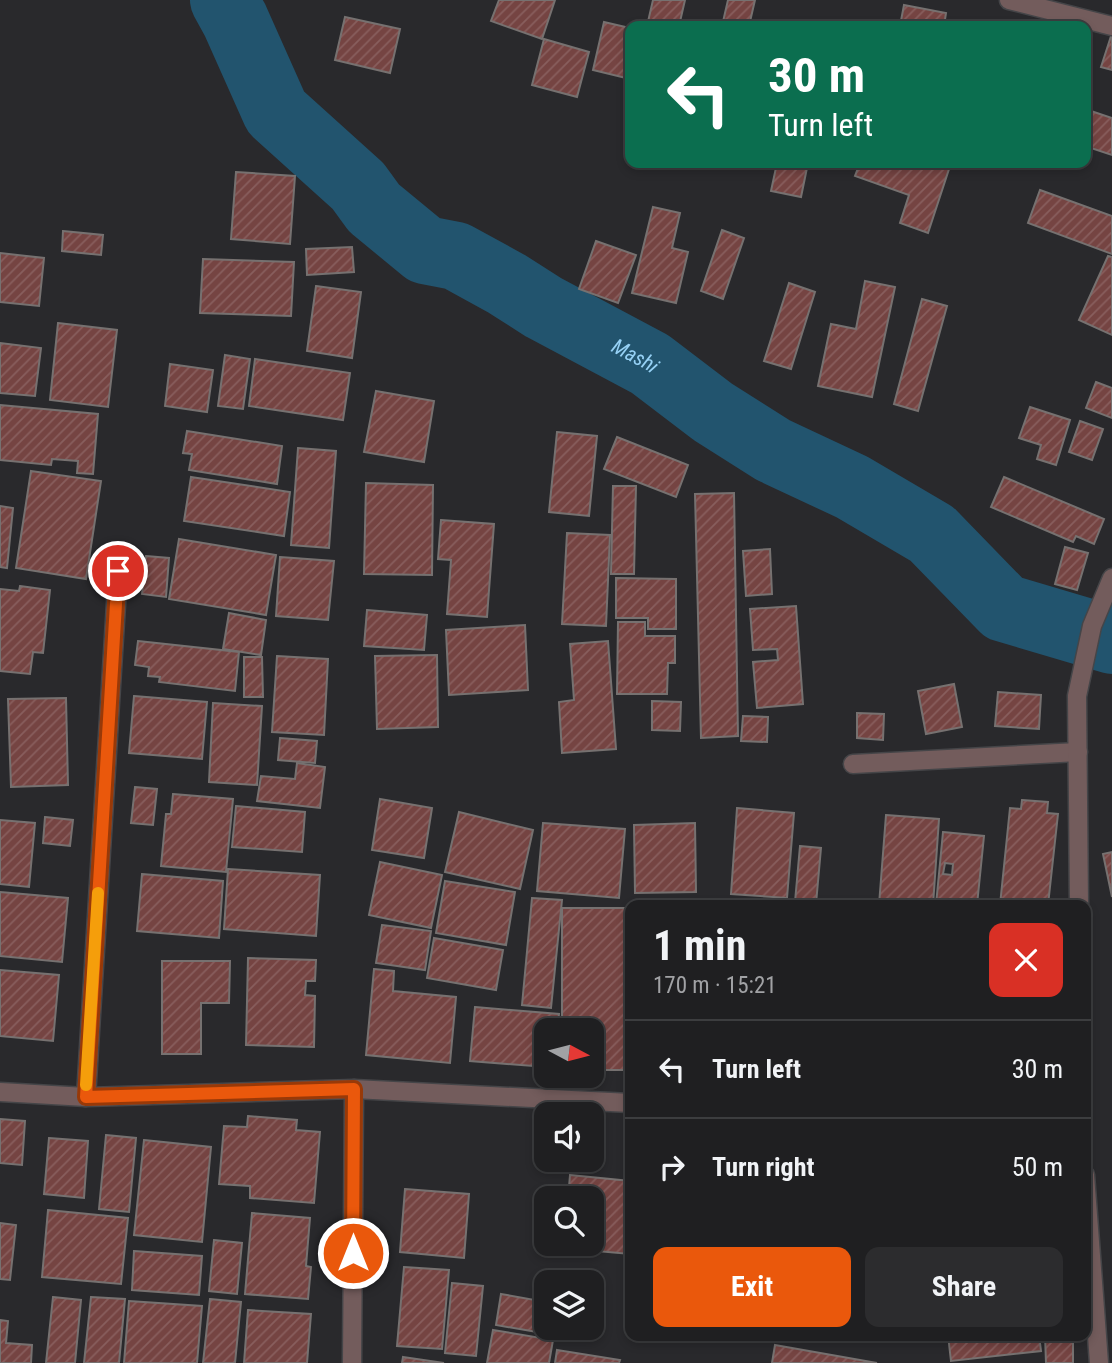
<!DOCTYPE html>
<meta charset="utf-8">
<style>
body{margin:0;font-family:"Roboto Condensed",sans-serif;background:#2c2c2e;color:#f1f3f6;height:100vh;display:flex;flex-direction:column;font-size:26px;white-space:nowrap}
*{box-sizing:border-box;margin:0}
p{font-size:23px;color:#a1a2a5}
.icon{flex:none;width:38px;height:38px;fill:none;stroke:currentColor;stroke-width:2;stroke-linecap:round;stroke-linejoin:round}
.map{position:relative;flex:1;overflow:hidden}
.panel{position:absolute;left:625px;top:900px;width:466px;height:441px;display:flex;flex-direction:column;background:#1f1f21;border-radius:14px;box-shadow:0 4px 10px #0003,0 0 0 2px #3c3d3f}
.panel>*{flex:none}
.top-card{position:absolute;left:625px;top:21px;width:466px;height:147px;border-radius:14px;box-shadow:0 4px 10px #0003,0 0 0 2px #3c3d3f;background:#0b6e4f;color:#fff;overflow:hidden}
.needle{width:46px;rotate:97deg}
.tools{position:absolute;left:534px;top:1018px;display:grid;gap:14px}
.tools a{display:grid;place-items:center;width:70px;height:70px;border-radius:14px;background:#1f1f21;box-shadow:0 4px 10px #0003,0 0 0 2px #3c3d3f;font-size:35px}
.pin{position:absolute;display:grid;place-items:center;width:60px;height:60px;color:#fff;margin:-30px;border:4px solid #fff;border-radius:50%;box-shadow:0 2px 7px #0007}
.me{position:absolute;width:77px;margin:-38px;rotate:0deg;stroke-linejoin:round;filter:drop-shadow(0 0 5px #0008)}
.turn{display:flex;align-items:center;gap:24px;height:147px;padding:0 28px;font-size:32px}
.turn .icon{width:91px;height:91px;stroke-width:2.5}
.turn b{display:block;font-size:49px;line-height:60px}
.round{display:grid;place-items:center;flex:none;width:74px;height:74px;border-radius:14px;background:#2c2c2e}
.headline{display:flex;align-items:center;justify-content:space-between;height:119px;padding:0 28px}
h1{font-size:42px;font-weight:700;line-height:52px}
.action{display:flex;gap:14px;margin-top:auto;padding:14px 28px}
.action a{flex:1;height:80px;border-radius:14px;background:#ea580c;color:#fff;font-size:28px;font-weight:700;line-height:80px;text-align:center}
.action a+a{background:#2c2c2e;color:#f1f3f6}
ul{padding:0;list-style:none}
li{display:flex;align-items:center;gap:21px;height:98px;padding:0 28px;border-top:2px solid #3c3d3f}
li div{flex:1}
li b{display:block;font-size:26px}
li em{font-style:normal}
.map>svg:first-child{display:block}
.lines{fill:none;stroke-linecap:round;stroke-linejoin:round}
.river{stroke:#22546e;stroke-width:68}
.building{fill:url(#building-hatch);stroke:#767170;stroke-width:2;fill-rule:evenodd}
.minor-casing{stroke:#454548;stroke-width:21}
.minor{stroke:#735c5c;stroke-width:18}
.route-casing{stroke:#983908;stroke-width:18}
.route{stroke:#ea580c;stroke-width:12}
.slow{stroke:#f59e0b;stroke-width:12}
.labels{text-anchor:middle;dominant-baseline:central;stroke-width:7;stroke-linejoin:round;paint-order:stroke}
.water-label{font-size:21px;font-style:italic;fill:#96d1f5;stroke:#29292c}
</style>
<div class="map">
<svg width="1112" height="1363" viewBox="0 0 1112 1363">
<defs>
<pattern id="building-hatch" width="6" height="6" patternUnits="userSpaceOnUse" patternTransform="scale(1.75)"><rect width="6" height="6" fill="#754442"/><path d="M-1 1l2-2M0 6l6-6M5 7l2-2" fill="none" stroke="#885e5d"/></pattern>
</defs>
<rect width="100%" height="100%" fill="#29292c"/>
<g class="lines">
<!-- river -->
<path class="river" id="s1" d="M224,0L235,20L276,112L358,186L374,208L425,250L456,256L507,284L543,307L650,364L713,412L773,450L852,487L932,534L1004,608L1112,640"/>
</g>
<!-- building -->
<g class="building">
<path d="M499,0H555L542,39L491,21Z"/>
<path d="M653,0H685L679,26H647Z"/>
<path d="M728,0H755L749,26H722Z"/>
<path d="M904,5L946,13L944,26H900Z"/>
<path d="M345,17L400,29L390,73L335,60Z"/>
<path d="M604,22L630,28V79L593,70Z"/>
<path d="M1112,33V70L1101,67Z"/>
<path d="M544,39L589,52L577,97L532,85Z"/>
<path d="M1085,109L1112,118V155L1085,146Z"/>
<path d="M777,163H808L801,197L771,191Z"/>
<path d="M860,163H951L928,233L900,223L909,195L855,176Z"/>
<path d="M236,172L295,176L290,244L231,239Z"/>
<path d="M1040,190L1112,216V254L1028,223Z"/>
<path d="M653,207L680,213L672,248L688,252L676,303L632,293Z"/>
<path d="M722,230L744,238L723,299L701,291Z"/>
<path d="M63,231L103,235L101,255L62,251Z"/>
<path d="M596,241L636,255L618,303L579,289Z"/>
<path d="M352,247L354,272L307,275L306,249Z"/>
<path d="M0,253L44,258L39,306L0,302Z"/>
<path d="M1108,256L1112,257V335L1079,320Z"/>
<path d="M203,259L294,262L291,316L200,313Z"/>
<path d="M865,281L895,287L872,397L818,386L831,324L856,329Z"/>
<path d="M789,283L815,292L791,369L764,361Z"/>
<path d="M316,286L361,292L352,358L307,351Z"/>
<path d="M922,299L947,306L918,411L894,404Z"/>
<path d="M58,323L117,330L108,407L50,400Z"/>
<path d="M0,343L41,348L35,396L0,393Z"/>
<path d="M225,355L250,359L243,409L218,406Z"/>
<path d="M255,359L350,373L343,420L249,406Z"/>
<path d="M170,364L213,370L207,412L165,406Z"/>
<path d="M1096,382L1112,388V418L1086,408Z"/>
<path d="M376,391L434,401L424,462L364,452Z"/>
<path d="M0,405L98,414L93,474L77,473L78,461L52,459L51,465L0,460Z"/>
<path d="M1030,407L1070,420L1056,465L1037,459L1041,445L1019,438Z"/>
<path d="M1080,421L1103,429L1092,460L1069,452Z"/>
<path d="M187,431L282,446L277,484L189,470L192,454L183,453Z"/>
<path d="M557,432L597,436L589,516L549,512Z"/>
<path d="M617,437L688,465L676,497L604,469Z"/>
<path d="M298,448L336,451L329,548L291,545Z"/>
<path d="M31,471L101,481L86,579L16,568Z"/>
<path d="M191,477L290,492L284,536L184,521Z"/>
<path d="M1004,477L1104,519L1094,544L1076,536L1073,542L991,507Z"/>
<path d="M366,483L433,485L432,575L364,574Z"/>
<path d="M613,486H636L634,574H611Z"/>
<path d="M734,493L738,736L701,738L695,494Z"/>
<path d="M0,506L13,508L7,568L0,567Z"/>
<path d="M441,520L494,524L487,617L447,614L451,560L438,559Z"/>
<path d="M567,533L610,535L606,626L562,624Z"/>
<path d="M179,539L276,555L266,615L169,599Z"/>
<path d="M1065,547L1088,553L1077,590L1055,584Z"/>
<path d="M770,549L772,594L746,596L743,551Z"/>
<path d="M146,556L169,558L166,597L142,594Z"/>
<path d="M280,557L334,561L328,620L276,616Z"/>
<path d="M616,578L676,579V629H648V618H616Z"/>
<path d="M20,586L50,590L43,653L33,652L30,674L0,671V589L19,591Z"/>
<path d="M796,606L803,704L757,708L753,662L778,660L777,649L753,650L750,609Z"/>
<path d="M367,610L427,615L424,650L364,646Z"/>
<path d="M229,613L266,620L261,655L223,649Z"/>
<path d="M618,622H645V636H675V663H668L667,694H617Z"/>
<path d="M525,625L528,690L449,695L446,630Z"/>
<path d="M138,641L239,652L235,691L159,682L160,677L148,676L149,667L135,665Z"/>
<path d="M608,641L616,749L562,753L559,702L574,700L570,644Z"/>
<path d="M437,655L438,727L377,729L375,656Z"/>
<path d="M277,656L328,659L324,735L272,732Z"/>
<path d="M244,657H262L263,697H244Z"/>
<path d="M954,684L962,727L926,734L918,691Z"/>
<path d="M998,692L1041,695L1039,729L995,726Z"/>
<path d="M134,696L207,702L202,759L129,753Z"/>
<path d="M66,698L68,785L11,787L8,699Z"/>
<path d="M652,701L681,702L680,731L652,730Z"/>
<path d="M213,703L262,706L257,785L209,782Z"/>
<path d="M857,713L884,714L883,740L857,738Z"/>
<path d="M743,716L768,717L767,742L741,741Z"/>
<path d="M280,738L317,741L315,763L278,760Z"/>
<path d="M297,763L325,767L320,808L257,801L261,776L295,779Z"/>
<path d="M135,787L157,789L153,825L131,823Z"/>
<path d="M173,794L233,799L226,872L161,866L166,814H171Z"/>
<path d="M380,799L432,808L424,858L372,850Z"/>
<path d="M1022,800L1048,802L1047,813L1058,814L1048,905H1000L1010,808L1021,809Z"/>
<path d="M236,806L305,812L302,852L232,847Z"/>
<path d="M737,808L794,813L787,898L731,894Z"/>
<path d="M459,812L533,830L520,889L445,872Z"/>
<path d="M886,815L939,819L933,905H879Z"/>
<path d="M45,817L73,820L70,846L43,843Z"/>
<path d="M0,820L35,823L29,887L0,884Z"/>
<path d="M543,823L625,829L619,898L537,891Z"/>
<path d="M695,823L696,892L635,893L634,825Z"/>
<path d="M943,832L984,836L977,905H936ZM945,863L953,864L952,875L943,874Z"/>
<path d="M800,846L821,848L816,904L795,902Z"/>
<path d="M1112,852V897L1103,854Z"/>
<path d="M380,862L442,875L431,928L369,915Z"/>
<path d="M228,869L320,875L316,936L224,929Z"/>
<path d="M142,874L223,881L219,938L137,931Z"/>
<path d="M445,881L515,892L506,945L436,933Z"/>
<path d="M0,892L68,898L62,962L0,956Z"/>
<path d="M532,898L562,900L551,1008L522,1005Z"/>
<path d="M562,908H630V1070H592V1031H562Z"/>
<path d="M382,925L431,931L425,970L376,963Z"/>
<path d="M434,938L503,950L496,990L427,978Z"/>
<path d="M248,958L316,960L315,981H306L305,995L315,996L314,1047L246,1045Z"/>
<path d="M162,961H230L229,1003H201V1054H162Z"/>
<path d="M374,969L394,971L393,991L456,997L450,1063L366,1055Z"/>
<path d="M0,970L59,975L53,1041L0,1036Z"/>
<path d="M475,1007L559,1014L557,1031H546V1067L470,1061Z"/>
<path d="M248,1116L297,1120L296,1130L320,1132L314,1203L250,1198V1186L219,1184L224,1126L247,1127Z"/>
<path d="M0,1119L25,1121L22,1165L0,1163Z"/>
<path d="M106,1135L136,1138L129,1212L99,1209Z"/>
<path d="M49,1138L88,1141L84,1198L44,1194Z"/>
<path d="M144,1140L211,1147L202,1242L134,1235Z"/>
<path d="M570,1175L630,1181V1254L563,1248L564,1244H592V1199H568Z"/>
<path d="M405,1189L469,1194L464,1258L400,1252Z"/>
<path d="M48,1210L128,1218L121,1284L42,1277Z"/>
<path d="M252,1213L310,1218L306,1266L311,1267L308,1299L245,1294Z"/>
<path d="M0,1223L16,1225L10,1280L0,1279Z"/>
<path d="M214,1240L242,1243L237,1294L209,1291Z"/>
<path d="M134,1251L202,1256L199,1295L132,1290Z"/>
<path d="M404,1267L449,1270L442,1349L397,1346Z"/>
<path d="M452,1283L483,1286L476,1356L445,1353Z"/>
<path d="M501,1294L546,1302V1328H574L572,1338L496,1325Z"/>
<path d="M53,1297L81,1300L75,1363H46Z"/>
<path d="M91,1297L125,1299L119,1363H84Z"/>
<path d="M210,1299L241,1302L235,1363H203Z"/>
<path d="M129,1301L202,1306L197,1363H124Z"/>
<path d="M248,1310L311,1314L307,1363H244Z"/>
<path d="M0,1320L8,1321L6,1343L32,1345L31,1363H0Z"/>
<path d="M493,1330L553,1340L549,1363H487Z"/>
<path d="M948,1335H1039L1041,1351L951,1361Z"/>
<path d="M1045,1335H1073V1363H1046Z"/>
<path d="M775,1345L877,1363H772Z"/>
<path d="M557,1350L620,1360L619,1363H555Z"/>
<path d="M403,1357L444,1363H402Z"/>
</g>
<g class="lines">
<defs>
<g id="minor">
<path d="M1009,0L1112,26"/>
<path d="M853,764L1078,752"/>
<path d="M1079,905L1077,696L1092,626L1112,578"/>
<path d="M0,1092L86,1097L354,1089L630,1103"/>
<path d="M86,1097L118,571"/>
<path d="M1085,1175L1099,1363"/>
<path d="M352,1363L354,1089"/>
</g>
</defs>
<!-- minor casing -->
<use href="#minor" class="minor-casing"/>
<!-- minor -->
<use href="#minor" class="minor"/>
</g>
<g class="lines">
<defs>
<path id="route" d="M118,571L86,1097L354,1089L353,1253"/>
</defs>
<!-- route casing -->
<use href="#route" class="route-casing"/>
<!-- route -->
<use href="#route" class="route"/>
<!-- slow -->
<path class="slow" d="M86,1085L98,893"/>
</g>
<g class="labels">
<!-- water labels -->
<g class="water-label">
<text stroke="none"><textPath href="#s1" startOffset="564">Mashi</textPath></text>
</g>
</g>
</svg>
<div class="tools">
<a><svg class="needle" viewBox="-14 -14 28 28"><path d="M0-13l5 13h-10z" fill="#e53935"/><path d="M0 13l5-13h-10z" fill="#a1a2a5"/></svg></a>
<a><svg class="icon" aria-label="sound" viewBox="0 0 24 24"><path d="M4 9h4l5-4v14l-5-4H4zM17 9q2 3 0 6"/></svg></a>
<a><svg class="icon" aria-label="search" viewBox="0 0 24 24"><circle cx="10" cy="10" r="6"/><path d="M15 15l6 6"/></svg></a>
<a><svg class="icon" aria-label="layers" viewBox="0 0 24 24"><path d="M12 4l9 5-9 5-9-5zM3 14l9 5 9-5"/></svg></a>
</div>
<div class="pin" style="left:118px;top:571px;background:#d93025"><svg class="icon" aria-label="arrive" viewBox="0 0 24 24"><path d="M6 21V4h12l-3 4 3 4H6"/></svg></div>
<svg class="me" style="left:353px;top:1253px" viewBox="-20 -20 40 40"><circle r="17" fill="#ea580c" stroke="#fff" stroke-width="3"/><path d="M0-11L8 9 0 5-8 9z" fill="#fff"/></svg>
<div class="top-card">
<div class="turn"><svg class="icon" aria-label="left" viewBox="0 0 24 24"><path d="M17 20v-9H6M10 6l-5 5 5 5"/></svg><div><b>30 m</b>Turn left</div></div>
</div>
<section class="panel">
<div class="headline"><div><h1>1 min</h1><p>170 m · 15:21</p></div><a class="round" style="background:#d93025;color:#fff"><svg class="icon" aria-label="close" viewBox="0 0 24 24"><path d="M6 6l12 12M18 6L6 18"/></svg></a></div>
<ul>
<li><svg class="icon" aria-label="left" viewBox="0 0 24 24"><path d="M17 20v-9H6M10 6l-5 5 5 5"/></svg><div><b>Turn left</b></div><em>30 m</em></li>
<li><svg class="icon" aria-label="right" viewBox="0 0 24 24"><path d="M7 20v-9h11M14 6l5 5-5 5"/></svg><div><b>Turn right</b></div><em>50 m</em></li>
</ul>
<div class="action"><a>Exit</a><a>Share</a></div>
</section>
</div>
